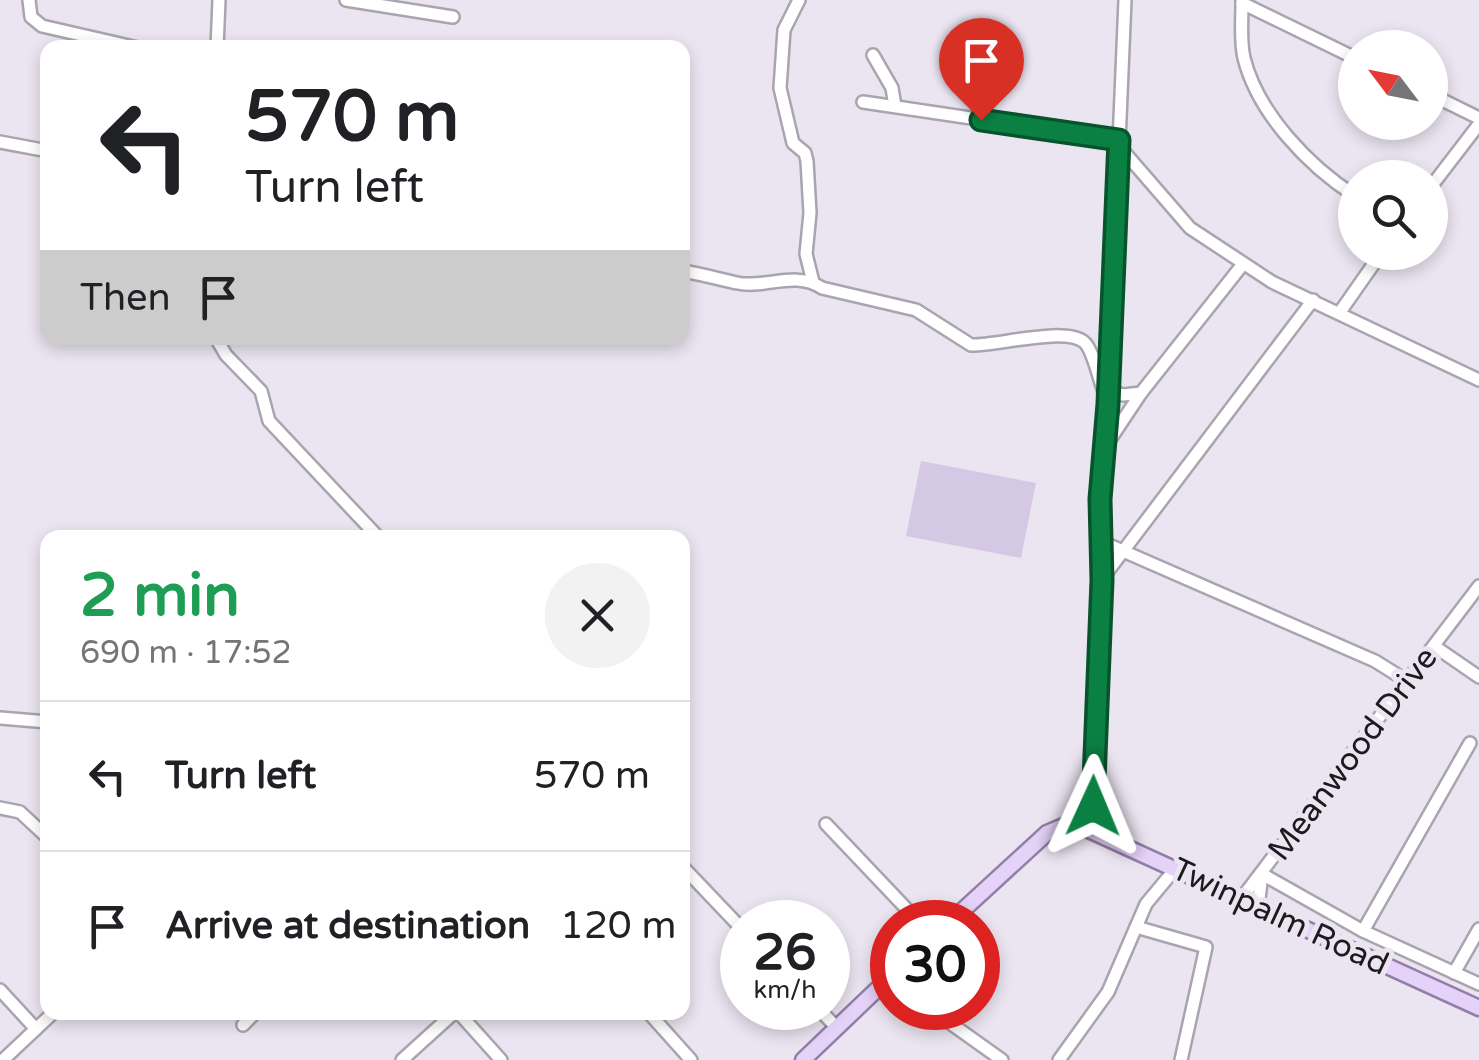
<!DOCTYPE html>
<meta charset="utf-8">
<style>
body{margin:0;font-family:"Varela Round",sans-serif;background:#f2f2f2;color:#202124;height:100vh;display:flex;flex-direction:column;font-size:38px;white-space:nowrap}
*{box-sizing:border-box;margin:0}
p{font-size:32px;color:#757577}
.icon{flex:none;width:55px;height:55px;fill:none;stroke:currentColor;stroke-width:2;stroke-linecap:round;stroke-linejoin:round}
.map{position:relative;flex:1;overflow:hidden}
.drawer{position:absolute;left:40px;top:530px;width:650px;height:490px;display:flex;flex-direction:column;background:#fff;border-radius:20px;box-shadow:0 5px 15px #0003}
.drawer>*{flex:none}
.hud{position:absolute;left:40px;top:40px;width:650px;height:305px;border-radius:20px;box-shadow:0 5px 15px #0003;background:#fff;color:#202124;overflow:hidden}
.needle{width:65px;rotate:302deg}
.fabs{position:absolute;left:1338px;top:30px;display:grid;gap:20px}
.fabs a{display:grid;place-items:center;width:110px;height:110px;border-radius:50%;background:#fff;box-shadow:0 5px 15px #0003;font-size:50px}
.speed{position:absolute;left:720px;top:900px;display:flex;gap:20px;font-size:50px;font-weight:700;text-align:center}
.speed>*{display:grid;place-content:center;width:130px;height:130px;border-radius:50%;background:#fff;box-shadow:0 5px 15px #0003;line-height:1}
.speed small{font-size:25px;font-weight:400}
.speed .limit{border:15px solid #d22;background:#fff;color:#111}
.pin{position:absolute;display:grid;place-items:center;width:85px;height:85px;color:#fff;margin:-102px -42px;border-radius:50% 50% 50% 0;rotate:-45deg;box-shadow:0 0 10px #0007}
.pin .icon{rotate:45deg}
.me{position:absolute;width:110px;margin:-55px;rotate:1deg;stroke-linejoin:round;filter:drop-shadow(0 0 8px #0008)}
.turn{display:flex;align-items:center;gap:35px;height:210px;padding:0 40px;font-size:45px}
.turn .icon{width:130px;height:130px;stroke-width:2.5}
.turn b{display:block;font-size:70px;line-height:85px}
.then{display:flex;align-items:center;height:95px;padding:0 40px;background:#0003;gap:20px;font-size:38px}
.round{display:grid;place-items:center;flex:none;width:105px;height:105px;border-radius:52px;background:#f2f2f2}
.summary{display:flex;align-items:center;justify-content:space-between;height:170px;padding:0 40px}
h1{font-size:60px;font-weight:800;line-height:75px;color:#1e9e55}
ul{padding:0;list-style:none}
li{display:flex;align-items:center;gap:30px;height:150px;padding:0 40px;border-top:2px solid #e0e0e0}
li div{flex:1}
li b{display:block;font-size:38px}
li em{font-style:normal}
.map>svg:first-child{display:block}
.pitch{fill:#d5c8e4}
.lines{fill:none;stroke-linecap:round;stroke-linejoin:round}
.minor-casing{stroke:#a9a4af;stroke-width:16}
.major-casing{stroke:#937ea9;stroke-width:19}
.minor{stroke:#fff;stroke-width:11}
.major{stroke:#e5d2f8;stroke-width:14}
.route-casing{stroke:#07532c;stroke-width:25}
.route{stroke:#0b8043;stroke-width:18}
.labels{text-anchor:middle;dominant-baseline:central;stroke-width:10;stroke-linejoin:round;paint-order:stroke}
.street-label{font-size:32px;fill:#1c1a1e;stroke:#ebe5f1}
</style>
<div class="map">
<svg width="1479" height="1060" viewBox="0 0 1479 1060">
<rect width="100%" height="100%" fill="#ebe5f1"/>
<!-- pitch -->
<path class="pitch" d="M921,461L1036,483L1021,558L906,536Z"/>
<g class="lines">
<defs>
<g id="minor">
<path d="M29,0L31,17L42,26L138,48"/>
<path d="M346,0L453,17"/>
<path d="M799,0L784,30L780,88L793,143L805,153L807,161L810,213L806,254L813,282"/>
<path d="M1242,0V3L1355,58"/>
<path d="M1242,3C1242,20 1240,42 1244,58C1258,114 1309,166 1355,196"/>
<path d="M217,48L219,0"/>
<path d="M873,55L892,88L895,106"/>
<path d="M1430,94L1479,118"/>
<path d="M863,102L1119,140"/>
<path d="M0,142L48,151"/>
<path d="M1119,146L1190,228L1272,282L1479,380"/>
<path d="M1430,188L1479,124"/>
<path d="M682,271C701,274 719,279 737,283C765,289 795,270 822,288L916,310L971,345C996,346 1065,326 1084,342C1093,349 1100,383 1105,395"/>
<path d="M1340,312L1382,252"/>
<path d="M216,338L226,355L261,391L269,421L379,538"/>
<path d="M1108,390L1123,395L1141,393"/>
<path d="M1107,444L1141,393L1243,264"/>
<path d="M1100,541L1375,661L1407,681"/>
<path d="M1102,579L1313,300"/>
<path d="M1434,646L1479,677"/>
<path d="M0,718L48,722"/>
<path d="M0,808L20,812L48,838"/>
<path d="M826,824L919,922"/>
<path d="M1096,832L1093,791L1102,579L1100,499L1108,404L1125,0"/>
<path d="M682,866L742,929"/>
<path d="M1262,874L1363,931L1479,984"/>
<path d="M1241,899L1479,586"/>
<path d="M1258,907L1262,874"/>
<path d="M1136,927L1206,947L1181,1060"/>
<path d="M1363,931L1470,743"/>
<path d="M1454,973L1479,929"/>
<path d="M0,990L36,1029"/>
<path d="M818,1008L837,1028"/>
<path d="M929,1008L1002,1060"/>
<path d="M458,1012L501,1060"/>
<path d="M648,1012L691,1060"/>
<path d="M243,1025L256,1012"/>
<path d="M3,1060L54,1012"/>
<path d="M402,1060L455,1012"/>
<path d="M1059,1060L1108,992L1146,904L1175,869"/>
</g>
<g id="major">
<path d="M950,922L1047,833L1066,825L1080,826L1479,1008"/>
<path d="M803,1060L892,975"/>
</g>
</defs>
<!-- minor casing -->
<use href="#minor" class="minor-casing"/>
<!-- major casing -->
<use href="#major" class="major-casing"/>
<!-- minor -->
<use href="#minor" class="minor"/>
<!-- major -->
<use href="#major" class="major"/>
</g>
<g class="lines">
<defs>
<path id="route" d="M981,120L1119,140L1108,404L1100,499L1102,580L1093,806"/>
</defs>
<!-- route casing -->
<use href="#route" class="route-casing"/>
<!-- route -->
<use href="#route" class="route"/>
</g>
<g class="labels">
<!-- street labels -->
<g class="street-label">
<text transform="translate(1353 754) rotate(-53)">Meanwood Drive</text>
<text transform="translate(1280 917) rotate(25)">Twinpalm Road</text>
</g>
</g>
</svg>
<div class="fabs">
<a><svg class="needle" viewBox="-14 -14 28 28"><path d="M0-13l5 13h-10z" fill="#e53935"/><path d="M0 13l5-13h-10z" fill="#757577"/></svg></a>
<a><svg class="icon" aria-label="search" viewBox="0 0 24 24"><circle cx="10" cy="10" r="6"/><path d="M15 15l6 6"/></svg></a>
</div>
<div class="speed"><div>26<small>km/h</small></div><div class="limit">30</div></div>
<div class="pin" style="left:981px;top:120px;background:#d93025"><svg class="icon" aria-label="arrive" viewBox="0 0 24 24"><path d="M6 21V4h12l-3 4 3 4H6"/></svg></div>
<svg class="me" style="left:1093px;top:806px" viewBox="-20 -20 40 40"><path d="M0-17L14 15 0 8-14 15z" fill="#0b8043" stroke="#fff" stroke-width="4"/></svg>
<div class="hud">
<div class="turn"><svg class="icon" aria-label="left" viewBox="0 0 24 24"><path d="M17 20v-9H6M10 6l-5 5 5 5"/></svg><div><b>570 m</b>Turn left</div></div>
<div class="then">Then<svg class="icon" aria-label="arrive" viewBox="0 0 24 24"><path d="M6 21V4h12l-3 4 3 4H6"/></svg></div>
</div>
<section class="drawer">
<div class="summary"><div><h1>2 min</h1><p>690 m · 17:52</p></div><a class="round"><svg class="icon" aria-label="close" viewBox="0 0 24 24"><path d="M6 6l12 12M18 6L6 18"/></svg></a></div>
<ul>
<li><svg class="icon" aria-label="left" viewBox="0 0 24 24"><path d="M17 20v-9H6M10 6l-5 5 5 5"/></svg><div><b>Turn left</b></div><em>570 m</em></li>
<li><svg class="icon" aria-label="arrive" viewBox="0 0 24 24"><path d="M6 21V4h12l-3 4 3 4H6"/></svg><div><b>Arrive at destination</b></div><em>120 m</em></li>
</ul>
</section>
</div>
